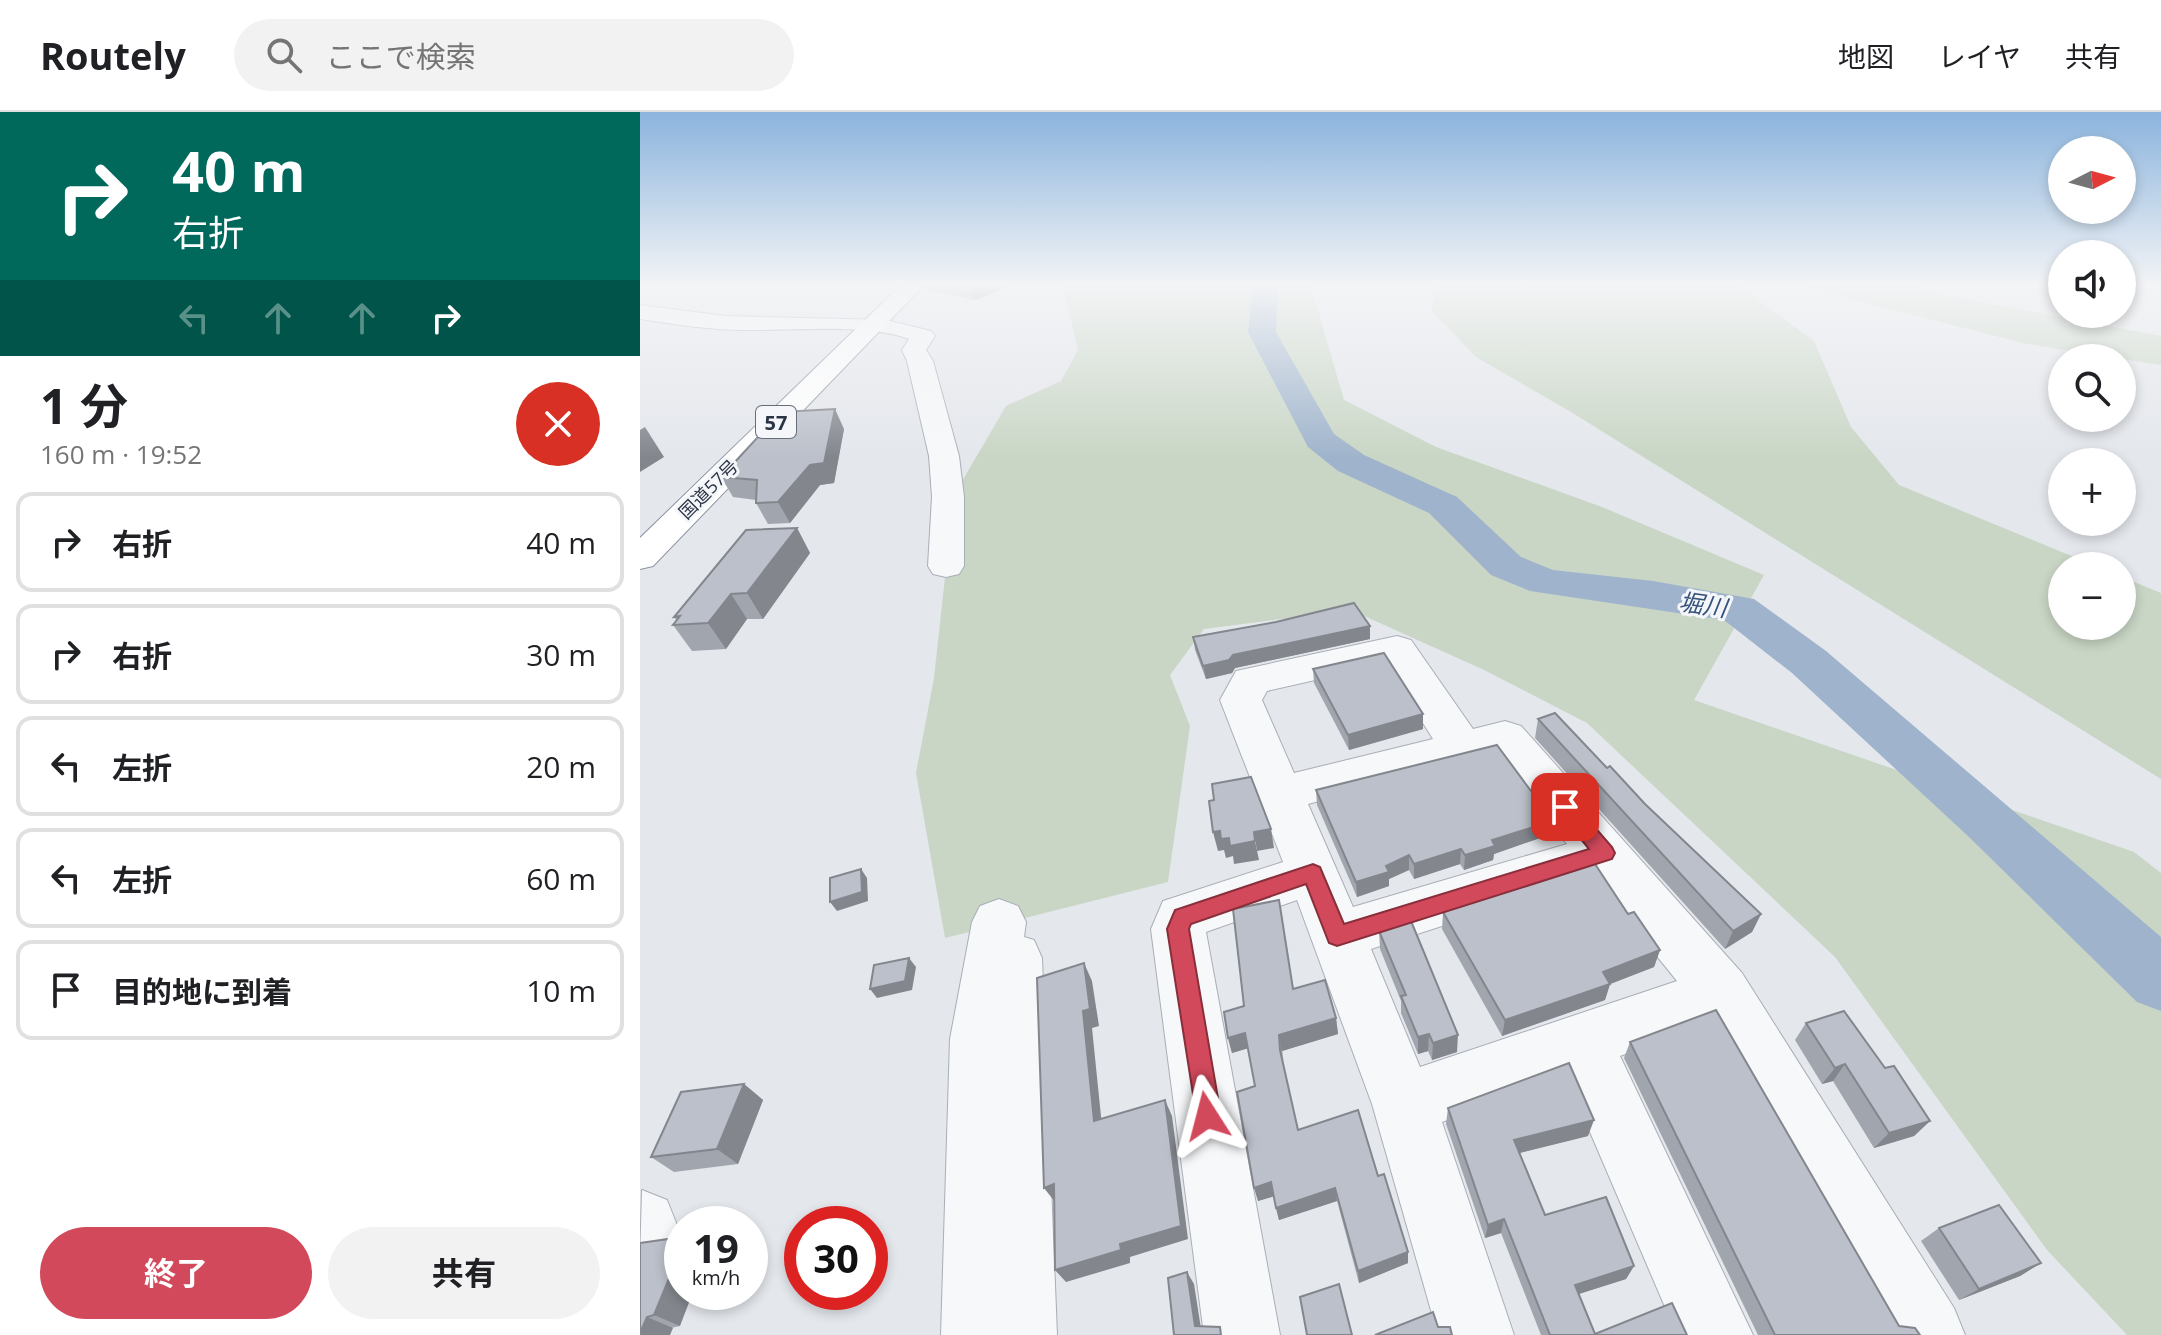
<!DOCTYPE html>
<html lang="ja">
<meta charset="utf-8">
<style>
body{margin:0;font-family:"Open Sans","Noto Sans JP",sans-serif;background:#f2f2f2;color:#202124;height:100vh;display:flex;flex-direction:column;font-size:30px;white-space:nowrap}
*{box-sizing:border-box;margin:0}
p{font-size:26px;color:#757577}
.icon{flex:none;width:44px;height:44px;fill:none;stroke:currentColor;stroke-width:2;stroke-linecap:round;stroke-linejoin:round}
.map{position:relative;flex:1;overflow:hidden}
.panel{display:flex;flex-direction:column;background:#fff;width:640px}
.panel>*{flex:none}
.guide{background:#00695c;color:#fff;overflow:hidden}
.needle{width:52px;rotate:84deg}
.tools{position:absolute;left:1408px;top:24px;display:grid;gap:16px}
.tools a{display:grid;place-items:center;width:88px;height:88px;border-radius:50%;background:#fff;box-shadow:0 4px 12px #0003;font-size:40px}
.speed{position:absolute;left:24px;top:1094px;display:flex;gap:16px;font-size:40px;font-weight:700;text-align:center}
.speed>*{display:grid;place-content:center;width:104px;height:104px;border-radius:50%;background:#fff;box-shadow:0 4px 12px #0003;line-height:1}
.speed small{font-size:20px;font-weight:400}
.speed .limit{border:12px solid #d22;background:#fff;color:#111}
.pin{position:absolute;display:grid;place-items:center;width:68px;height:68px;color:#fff;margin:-34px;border-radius:16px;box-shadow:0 4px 12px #0006}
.me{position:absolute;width:88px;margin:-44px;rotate:351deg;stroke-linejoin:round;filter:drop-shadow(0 0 6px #0008)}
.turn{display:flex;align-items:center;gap:28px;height:168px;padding:0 40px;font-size:36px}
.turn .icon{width:104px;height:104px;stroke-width:2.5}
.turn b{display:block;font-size:56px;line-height:68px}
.lanes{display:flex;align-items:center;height:76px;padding:0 40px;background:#0003;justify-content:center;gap:40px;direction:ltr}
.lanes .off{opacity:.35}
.round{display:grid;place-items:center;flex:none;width:84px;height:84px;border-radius:42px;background:#f2f2f2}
.overview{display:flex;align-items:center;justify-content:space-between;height:136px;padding:0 40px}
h1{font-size:48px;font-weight:700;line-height:60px}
.cta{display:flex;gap:16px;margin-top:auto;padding:16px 40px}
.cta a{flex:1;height:92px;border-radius:48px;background:#d1495b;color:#fff;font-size:32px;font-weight:700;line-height:92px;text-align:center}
.cta a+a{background:#f2f2f2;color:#202124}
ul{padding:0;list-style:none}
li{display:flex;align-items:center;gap:24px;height:100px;margin:0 16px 12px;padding:0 24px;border:4px solid #e0e0e0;border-radius:16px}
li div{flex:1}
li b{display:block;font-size:30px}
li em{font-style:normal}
header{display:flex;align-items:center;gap:48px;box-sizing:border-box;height:112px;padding:0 40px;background:#fff;border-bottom:2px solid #e0e0e0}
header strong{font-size:38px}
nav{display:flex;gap:44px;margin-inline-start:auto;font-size:28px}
.search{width:560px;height:72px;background:#f2f2f2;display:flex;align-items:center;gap:20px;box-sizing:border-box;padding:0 28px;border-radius:44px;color:#757577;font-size:30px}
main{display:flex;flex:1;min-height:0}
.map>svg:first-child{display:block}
.green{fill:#c9d6c5}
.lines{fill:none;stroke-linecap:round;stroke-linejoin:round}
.river{fill:#9fb4cc;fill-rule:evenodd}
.minor-casing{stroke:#a9aeb7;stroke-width:2}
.highway-casing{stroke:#8b94a3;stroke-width:2}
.minor{fill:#f7f8fa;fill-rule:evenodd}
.highway{fill:#fff;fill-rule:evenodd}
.wall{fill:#a1a5ae}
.shaded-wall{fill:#83868d}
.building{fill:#bbc0ca;stroke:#83868d;stroke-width:2}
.route{fill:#d1495b;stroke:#882f3b;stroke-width:2}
.labels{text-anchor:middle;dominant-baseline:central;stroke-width:6;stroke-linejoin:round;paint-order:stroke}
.far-street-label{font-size:18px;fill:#2b3445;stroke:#f4f6f9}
.shield{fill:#f4f6f9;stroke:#676e7b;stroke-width:2}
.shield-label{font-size:20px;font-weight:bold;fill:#2b3445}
.water-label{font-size:24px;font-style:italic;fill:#34527a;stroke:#f4f6f9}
</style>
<header>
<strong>Routely</strong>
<div class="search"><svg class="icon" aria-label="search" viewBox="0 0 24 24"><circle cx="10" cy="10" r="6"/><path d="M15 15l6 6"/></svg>ここで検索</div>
<nav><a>地図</a><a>レイヤ</a><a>共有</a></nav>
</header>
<main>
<section class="panel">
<div class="guide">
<div class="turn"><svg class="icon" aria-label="right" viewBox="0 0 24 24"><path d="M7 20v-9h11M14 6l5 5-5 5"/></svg><div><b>40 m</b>右折</div></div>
<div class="lanes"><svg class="icon off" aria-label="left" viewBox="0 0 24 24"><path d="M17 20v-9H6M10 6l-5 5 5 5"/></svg><svg class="icon off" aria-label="ahead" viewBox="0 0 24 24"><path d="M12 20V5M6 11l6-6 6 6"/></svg><svg class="icon off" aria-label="ahead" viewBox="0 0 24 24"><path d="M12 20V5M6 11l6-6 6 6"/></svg><svg class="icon" aria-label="right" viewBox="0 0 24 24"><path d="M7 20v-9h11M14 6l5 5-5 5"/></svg></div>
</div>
<div class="overview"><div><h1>1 分</h1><p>160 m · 19:52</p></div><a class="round" style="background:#d93025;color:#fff"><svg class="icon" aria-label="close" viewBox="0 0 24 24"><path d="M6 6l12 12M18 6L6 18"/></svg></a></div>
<ul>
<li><svg class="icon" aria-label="right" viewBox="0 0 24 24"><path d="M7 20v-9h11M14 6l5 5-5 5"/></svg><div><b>右折</b></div><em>40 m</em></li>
<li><svg class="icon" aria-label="right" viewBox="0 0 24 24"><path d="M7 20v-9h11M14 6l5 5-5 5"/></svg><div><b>右折</b></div><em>30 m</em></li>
<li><svg class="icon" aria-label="left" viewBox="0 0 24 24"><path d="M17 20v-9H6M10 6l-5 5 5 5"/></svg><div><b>左折</b></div><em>20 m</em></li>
<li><svg class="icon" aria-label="left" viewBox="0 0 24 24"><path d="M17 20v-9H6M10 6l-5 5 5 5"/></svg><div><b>左折</b></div><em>60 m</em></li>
<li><svg class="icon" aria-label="arrive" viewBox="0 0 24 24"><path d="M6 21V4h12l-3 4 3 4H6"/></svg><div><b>目的地に到着</b></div><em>10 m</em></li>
</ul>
<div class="cta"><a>終了</a><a>共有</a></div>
</section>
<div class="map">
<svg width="1521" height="1223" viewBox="0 0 1521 1223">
<rect width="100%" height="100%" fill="#e4e7ec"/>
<!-- green -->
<g class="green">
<path d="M423,174H671L704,288L796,335L962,395L1124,463L1054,588L1494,740L1521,761V1223H1487L1407,1138L1195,845L947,611L844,558L711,498L564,517L530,563L550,614L528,770L305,826L276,661L294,566L314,383L366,294L421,269L438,238Z"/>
<path d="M795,174H1099L1174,229L1211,315L1259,373L1456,454H1422V514H1482V465L1521,481V667L931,300L836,245L792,199Z"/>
<path d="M1160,174H1283L1278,178L1521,224V253L1387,232Z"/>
</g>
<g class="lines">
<!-- river -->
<path class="river" d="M613,174H638L636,220L694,322L724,343L817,385L881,445L913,458L1013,469L1114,487L1186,539L1521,825V899L1497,890L1329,725L1152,561L1084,508L890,479L851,463L789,401L698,359L668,335L608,220Z"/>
<defs>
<g id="minor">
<path d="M0,193L86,204L246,208L291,219L295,224L286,238L293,249L319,344L324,385V454L319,462L306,465L293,462L288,454L292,385L289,344L267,249L262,238L269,227C227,211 150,219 104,218C69,218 35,212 0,207Z"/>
<path d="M757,524L771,528L833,617L865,609L881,614L1102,861L1314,1196L1325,1223H1245L1069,911L980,944L1113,1223H1037L926,964L802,1010L874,1223H798L732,992L657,788L566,820L640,1223H564L511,817L523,789L643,750L580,588L596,559ZM746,552L793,627L654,661L622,588L627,579ZM855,643L927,732L713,795L668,692ZM953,765L1037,869L780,955L731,837Z"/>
<path d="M359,787L378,794L386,810L384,825L394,828L402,846L417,1223H301L310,927L332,810L340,794Z"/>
<path d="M2,1078L27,1088L37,1113L25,1140L0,1150Z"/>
</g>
<path id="highway" d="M260,174H283L13,454L0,457V426Z"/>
</defs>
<!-- minor casing -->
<use href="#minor" class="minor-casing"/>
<!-- highway casing -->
<use href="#highway" class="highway-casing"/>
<!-- minor -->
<use href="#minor" class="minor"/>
<!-- highway -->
<use href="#highway" class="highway"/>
</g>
<!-- wall -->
<g class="wall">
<path d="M284,174H371L335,188L285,177Z"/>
<path d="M204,317L194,371L180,373L150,411L128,412L116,391V388L93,385L81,365Z"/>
<path d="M157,416L170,441L123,507H107L86,537L52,539L33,513L37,509L34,505Z"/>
<path d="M730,514V527L595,556L592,561L566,567L555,538L553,525Z"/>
<path d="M673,557L783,617L709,638L674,571Z"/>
<path d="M898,607L967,656L1121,802L1112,820L1085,837L895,626Z"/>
<path d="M676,678L905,698L900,726L854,742L853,748L824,758L820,752L774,767L769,758L749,767V774L717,785L677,693Z"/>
<path d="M803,800L988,802L1020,838L1014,855L970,872L965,888L862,924L802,817Z"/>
<path d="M739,819L817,940L792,948L788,939L778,942L761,901V889L740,837Z"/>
<path d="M653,877L696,906L698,922L642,939L643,951L658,1018L738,1064L768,1140V1151L719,1171L697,1089L639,1108L633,1084L618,1089L615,974L608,936L592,941L588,926L604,894Z"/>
<path d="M1166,911L1245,956L1290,1009L1274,1024L1234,1036L1193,969L1182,972L1155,928Z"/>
<path d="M990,930L1259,1214L1280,1223H1118L984,946Z"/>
<path d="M104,972L123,988L98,1052L34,1060L11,1045Z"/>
<path d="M808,996L948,1024L880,1041L905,1103L994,1154L986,1167L939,1182L955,1222L1047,1223H901L861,1121L845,1126L806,1012Z"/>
<path d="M1299,1116L1401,1151L1380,1164L1319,1188L1281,1129Z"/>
<path d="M0,1131L40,1214L0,1223Z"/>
</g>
<!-- shaded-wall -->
<g class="shaded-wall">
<path d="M330,174H371L335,188Z"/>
<path d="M195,297L204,317L194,371L180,373L150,411L138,390Z"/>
<path d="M5,315L24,345L0,360V318Z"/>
<path d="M157,416L170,441L123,507L107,481Z"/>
<path d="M91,482L107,507L86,537L68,511Z"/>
<path d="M730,514V527L595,556L592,561L566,567L563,554L593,543Z"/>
<path d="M783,602V617L709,638L708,623Z"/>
<path d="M905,698L900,726L854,742L853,748L824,758L825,743L896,701Z"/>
<path d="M631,717L634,736L617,739L614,720Z"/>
<path d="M580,719L589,726L615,729L619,748L594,752L593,744L586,746L584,738L578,739L573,720Z"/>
<path d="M821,737L820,752L774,767V752Z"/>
<path d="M769,743V758L749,767V774L717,785L716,770Z"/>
<path d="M221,757L227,766L228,789L197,799L190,790Z"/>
<path d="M1121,802L1112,820L1085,837L1093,819Z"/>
<path d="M1020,838L1014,855L965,874L970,872L965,888L862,924L865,908L963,860Z"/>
<path d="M269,846L276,855L272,878L237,886L230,877Z"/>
<path d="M444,851L452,869L459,914L452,916L463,1024L454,1009L443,899Z"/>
<path d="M696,906L698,922L642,939L644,953L639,923Z"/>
<path d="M605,921L609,936L592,941L588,926Z"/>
<path d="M789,922L788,939L778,942V925Z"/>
<path d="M818,923L817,940L792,948L793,931Z"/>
<path d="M1205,952L1193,969L1182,972L1195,956Z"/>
<path d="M104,972L123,988L98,1052L77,1037Z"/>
<path d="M525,988L532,1004L548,1127L490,1145V1151L426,1170L415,1158L480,1132Z"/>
<path d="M954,1008L948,1024L871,1043L874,1028Z"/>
<path d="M1290,1009L1274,1024L1234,1036L1249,1021Z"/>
<path d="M631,1070L635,1084L618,1089L614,1076Z"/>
<path d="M414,1072L415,1090L404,1076Z"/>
<path d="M695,1076L697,1089L639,1108L636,1096Z"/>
<path d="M864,1107L861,1121L845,1126L848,1113Z"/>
<path d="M42,1135V1180H53L40,1214L14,1203Z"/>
<path d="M768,1140V1151L719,1171L718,1159Z"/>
<path d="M1401,1151L1380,1164L1319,1188L1339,1177Z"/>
<path d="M994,1154L986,1167L929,1185L935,1173Z"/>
<path d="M547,1160L554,1172L562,1223L555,1214Z"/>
<path d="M7,1205L33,1216L30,1223H0Z"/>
</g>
<!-- building -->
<g class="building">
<path d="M195,297L184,351L170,353L138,390L116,391L117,368L81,365L141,300Z"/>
<path d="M157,416L107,481L91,482L68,511L33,513L40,504L34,505L106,418Z"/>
<path d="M714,491L730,514L593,543L589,548L563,554L553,525L636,510Z"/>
<path d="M744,541L783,602L708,623L673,557Z"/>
<path d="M915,601L967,656L970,654L1005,692L1121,802L1093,819L898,607Z"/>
<path d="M857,633L905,698L896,701L903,712L852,728L855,734L825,743L821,737L774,752L769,743L746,754L749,760L716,770L676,678Z"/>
<path d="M611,665L631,717L614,720L615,729L590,734L589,726L581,727L580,719L573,720L569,689L574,688L572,672Z"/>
<path d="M955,752L988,802L994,800L1020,838L963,860L970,872L865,908L803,800Z"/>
<path d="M221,757L222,780L190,790V766Z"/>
<path d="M639,788L653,877L685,868L696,906L639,923L640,938L658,1018L718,998L738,1064L744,1062L768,1140L718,1159L695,1076L636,1096L631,1070L614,1076L597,980L615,974L605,921L588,926L584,900L604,894L593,797Z"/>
<path d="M771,809L818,923L793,931L789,922L778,925L761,884L766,883L739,819Z"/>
<path d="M269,846L265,869L230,877L234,853Z"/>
<path d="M444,851L450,897L443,899L454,1009L525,988L541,1114L480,1132L481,1138L415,1158L414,1072L404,1076L397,866Z"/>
<path d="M1076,898L1259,1214L1275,1216L1280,1223H1135L990,930Z"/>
<path d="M1204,899L1245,956L1254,954L1290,1009L1249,1021L1205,952L1195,956L1166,911Z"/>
<path d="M929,951L954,1008L874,1028L905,1103L966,1085L994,1154L935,1173L955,1222L1032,1191L1047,1223H910L864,1107L848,1113L808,996Z"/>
<path d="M104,972L77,1037L11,1045L41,980Z"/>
<path d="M1359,1093L1401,1151L1339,1177L1299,1116Z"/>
<path d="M42,1125V1135L14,1203L7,1205L0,1221V1131Z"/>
<path d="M547,1160L555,1214L580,1215L581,1223H534L528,1166Z"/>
<path d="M699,1172L712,1223H667L660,1185Z"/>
<path d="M793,1200L798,1215H810L812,1223H735Z"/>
</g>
<!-- sky -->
<linearGradient id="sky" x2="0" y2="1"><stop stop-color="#8bb4dd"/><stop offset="0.5" stop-color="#f3f4f6"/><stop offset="1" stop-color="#f3f4f6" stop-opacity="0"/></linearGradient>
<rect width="1521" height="345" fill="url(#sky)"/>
<!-- route -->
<path class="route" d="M925,687L932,689L972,735L975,741L972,747L697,834L689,831L666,772L551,812L549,817L581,1004L577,1014L567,1018L558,1014L527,817L535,798L673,752L680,755L704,812L949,737L915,695L918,689Z"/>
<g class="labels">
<!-- far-street labels -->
<g class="far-street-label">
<text transform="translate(68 377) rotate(-45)">国道57号</text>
</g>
<!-- shield labels -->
<rect class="shield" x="116" y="294" width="40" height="32" rx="6"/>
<g class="shield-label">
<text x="136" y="310">57</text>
</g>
<!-- water labels -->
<g class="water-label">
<text transform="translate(1063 492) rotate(8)">堀川</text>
</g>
</g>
</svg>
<div class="tools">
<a><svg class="needle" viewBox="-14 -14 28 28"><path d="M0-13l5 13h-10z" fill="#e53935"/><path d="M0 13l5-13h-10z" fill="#757577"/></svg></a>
<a><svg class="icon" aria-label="sound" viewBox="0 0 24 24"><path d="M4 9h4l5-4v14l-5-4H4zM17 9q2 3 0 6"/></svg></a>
<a><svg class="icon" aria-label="search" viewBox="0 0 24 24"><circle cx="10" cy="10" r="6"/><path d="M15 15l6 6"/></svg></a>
<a>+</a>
<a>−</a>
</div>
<div class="speed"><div>19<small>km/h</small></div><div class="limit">30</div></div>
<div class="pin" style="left:925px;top:695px;background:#d93025"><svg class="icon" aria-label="arrive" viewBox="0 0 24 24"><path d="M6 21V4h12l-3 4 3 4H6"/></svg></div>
<svg class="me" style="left:567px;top:1004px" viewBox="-20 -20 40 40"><path d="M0-17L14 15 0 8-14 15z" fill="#d1495b" stroke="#fff" stroke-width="4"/></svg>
</div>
</main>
